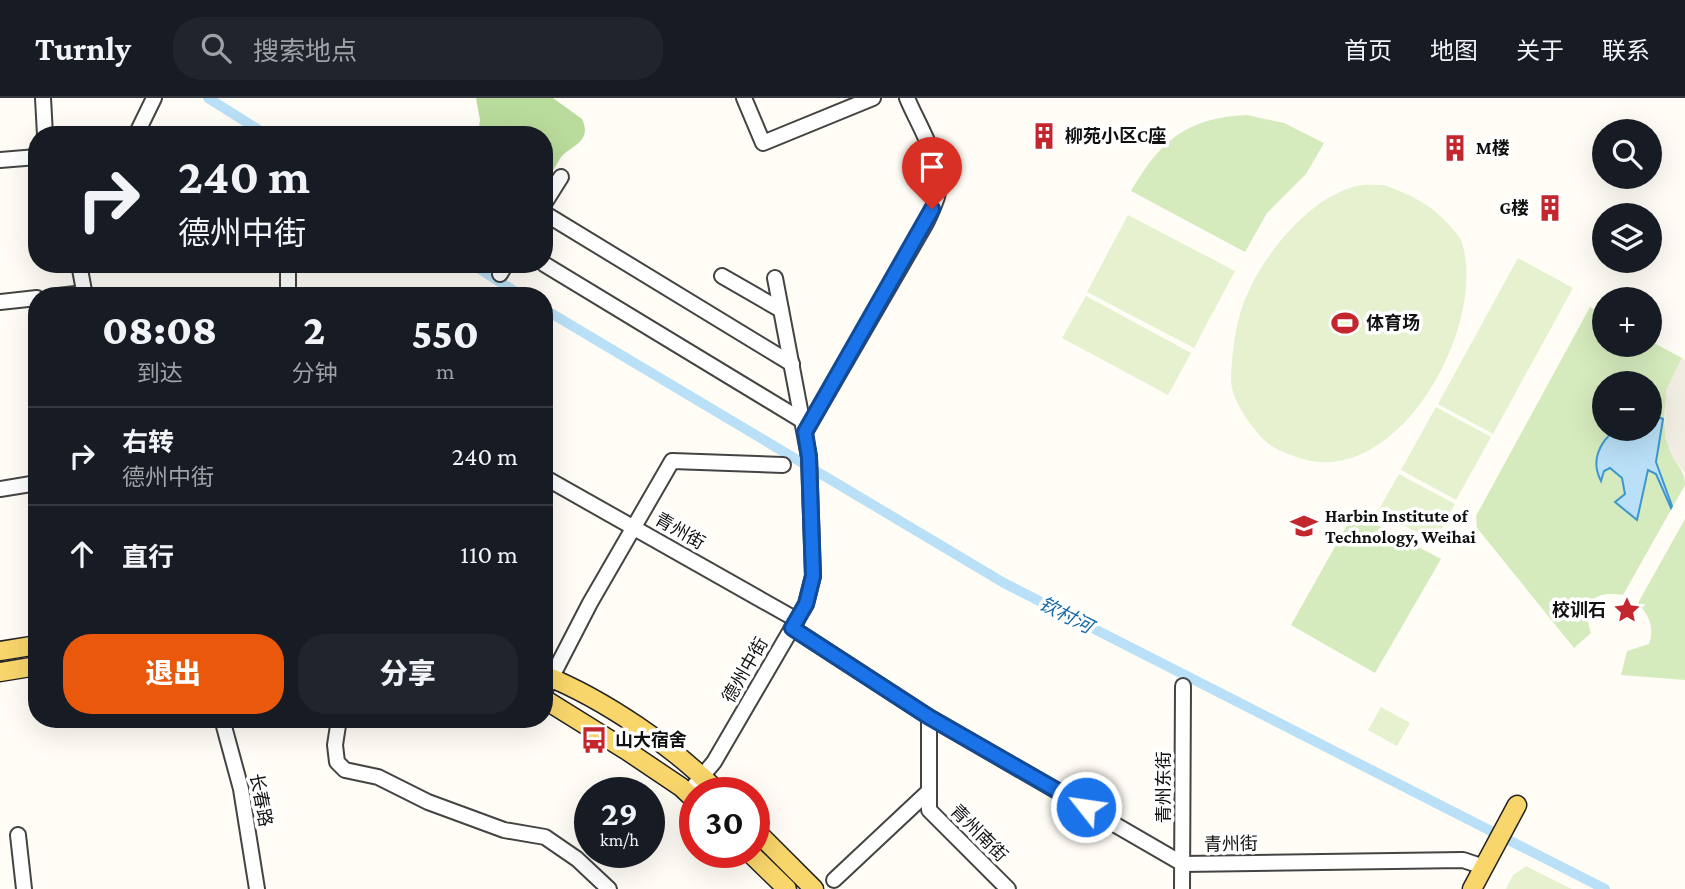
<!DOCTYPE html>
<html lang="zh">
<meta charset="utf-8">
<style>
body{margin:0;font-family:"Crimson Pro","Noto Sans SC",serif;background:#20242c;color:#f1f3f6;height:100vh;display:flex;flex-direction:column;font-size:26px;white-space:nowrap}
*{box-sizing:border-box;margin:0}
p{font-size:23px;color:#9ea1a6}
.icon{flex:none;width:38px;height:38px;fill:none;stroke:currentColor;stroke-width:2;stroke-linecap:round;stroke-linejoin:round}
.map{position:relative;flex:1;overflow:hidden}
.drawer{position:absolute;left:28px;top:189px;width:525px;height:441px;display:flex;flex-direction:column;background:#171b24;border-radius:28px;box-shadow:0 7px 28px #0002}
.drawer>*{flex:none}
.guide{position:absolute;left:28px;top:28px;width:525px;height:147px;border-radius:28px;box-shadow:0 7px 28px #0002;background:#171b24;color:#f1f3f6;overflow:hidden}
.fabs{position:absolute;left:1592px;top:21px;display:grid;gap:14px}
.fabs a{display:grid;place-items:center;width:70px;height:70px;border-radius:50%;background:#171b24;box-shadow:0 7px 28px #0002;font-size:35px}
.speed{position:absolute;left:574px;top:679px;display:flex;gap:14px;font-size:35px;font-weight:700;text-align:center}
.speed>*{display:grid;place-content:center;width:91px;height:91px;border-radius:50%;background:#171b24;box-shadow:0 7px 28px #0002;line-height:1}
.speed small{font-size:18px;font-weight:400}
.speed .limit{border:10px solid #d22;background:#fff;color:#111}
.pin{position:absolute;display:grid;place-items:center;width:60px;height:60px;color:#fff;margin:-72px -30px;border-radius:50% 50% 50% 0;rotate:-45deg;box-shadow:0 0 7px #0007}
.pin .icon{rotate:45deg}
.me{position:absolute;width:77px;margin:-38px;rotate:300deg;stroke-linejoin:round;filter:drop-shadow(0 0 5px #0008)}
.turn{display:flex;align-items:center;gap:24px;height:147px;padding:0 35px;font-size:32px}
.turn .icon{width:91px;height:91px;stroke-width:2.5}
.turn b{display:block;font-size:49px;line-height:60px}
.eta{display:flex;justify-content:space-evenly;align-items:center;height:119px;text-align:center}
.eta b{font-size:42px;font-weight:800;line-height:49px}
.action{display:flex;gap:14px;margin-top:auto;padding:14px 35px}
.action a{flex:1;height:80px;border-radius:28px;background:#ea580c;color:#fff;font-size:28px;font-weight:800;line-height:80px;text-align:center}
.action a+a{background:#20242c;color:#f1f3f6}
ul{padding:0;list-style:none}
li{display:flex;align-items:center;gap:21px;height:98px;padding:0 35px;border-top:2px solid #363941}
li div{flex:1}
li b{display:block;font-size:26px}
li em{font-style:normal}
header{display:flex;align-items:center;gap:42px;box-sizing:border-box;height:98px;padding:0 35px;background:#171b24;border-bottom:2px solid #363941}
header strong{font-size:33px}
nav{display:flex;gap:38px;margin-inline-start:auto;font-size:24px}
.search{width:490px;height:63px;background:#20242c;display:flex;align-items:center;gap:18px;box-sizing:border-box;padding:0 24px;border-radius:28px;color:#9ea1a6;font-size:26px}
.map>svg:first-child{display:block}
.green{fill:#d5ebbd;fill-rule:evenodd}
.forest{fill:#b9dc9c}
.pitch{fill:#e6f2cf}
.plaza{fill:#f1ede2}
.water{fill:#b9e0f7;stroke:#3f96cf;stroke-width:2}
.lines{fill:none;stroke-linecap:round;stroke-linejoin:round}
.canal{stroke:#b9e0f7;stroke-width:10}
.minor-casing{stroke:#444;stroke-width:18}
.major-casing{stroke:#222;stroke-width:21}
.minor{stroke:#fff;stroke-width:14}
.major{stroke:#f9d66b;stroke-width:18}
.route-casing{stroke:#114b97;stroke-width:18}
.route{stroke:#1a73e8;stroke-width:12}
.labels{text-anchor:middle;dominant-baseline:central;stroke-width:7;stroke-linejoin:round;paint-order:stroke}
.poi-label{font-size:18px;font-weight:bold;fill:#111;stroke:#fff;text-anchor:start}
.street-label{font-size:18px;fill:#111;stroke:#fff}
.water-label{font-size:19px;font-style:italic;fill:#1768a6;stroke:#fff}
</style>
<header>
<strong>Turnly</strong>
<div class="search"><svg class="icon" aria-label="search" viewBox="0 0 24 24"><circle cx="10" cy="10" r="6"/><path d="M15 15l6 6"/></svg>搜索地点</div>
<nav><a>首页</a><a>地图</a><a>关于</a><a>联系</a></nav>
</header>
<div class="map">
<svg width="1685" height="791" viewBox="0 0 1685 791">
<rect width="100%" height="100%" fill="#fffdf5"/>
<!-- green -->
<g class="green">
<path d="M1247,17L1284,25L1324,45L1306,76L1267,115L1245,154L1131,93C1161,42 1186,20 1247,17Z"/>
<path d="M1590,209L1605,218V247H1650V243L1682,260C1666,293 1657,321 1672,357C1678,369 1685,373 1685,387L1623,497C1592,492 1581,505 1591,535L1574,550L1477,430L1476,418ZM1605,285H1650V331H1605Z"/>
<path d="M1354,415L1441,461L1375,575L1291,527Z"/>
<path d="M1685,421V582L1621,577L1627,553L1649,546C1655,529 1649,518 1638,505Z"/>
</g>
<!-- forest -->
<path class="forest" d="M476,0H553L582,21C592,42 574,47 563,57C555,65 556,75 544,78V37H478L480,22Z"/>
<!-- pitch -->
<g class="pitch">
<path d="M1384,87C1411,97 1431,106 1450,128C1454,133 1461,139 1462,145C1488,229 1396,396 1296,359C1283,354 1274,351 1264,342C1250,328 1229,299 1231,278C1232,260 1234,238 1239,220C1251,171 1303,103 1353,89C1362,86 1374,87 1384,87Z"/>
<path d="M1128,117L1235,173L1194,250L1087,194Z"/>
<path d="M1518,160L1573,190L1493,336L1438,306Z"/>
<path d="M1086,198L1191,255L1168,297L1062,240Z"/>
<path d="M1436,309L1491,339L1456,402L1401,372Z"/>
<path d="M1399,376L1455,406L1434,444L1378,413Z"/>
<path d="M1381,609L1410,625L1397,648L1368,632Z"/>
<path d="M1526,768L1572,791H1506L1513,777Z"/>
</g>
<!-- plaza -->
<path class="plaza" d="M1682,260L1685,262V375L1674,361L1665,340L1666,292Z"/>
<!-- water -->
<path class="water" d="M1658,319L1663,321L1656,364L1672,408L1671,410L1656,376L1648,372L1637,422L1615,404L1625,396L1622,380L1610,370L1604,373L1601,383C1590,362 1600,344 1616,331H1650V320Z"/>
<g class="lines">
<!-- canal -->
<g class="canal">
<path d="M208,0L267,37"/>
<path d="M472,166L522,198"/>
<path d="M544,211L1004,485L1605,791"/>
</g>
<defs>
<g id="minor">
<path d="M43,0L45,37"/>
<path d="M744,0L763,45L873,0"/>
<path d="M136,37L154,0"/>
<path d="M0,62L37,59"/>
<path d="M544,106L561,79"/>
<path d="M544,115L792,266"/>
<path d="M79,166L85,198"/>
<path d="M544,166L803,323"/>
<path d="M500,176L506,166"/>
<path d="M722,178L781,212"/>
<path d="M58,198L84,195"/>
<path d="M288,198V166"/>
<path d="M0,204L37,200"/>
<path d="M805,334L926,125C930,117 934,108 937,99C946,69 918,27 907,0"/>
<path d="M544,379L797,522"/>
<path d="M0,391L37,385"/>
<path d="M792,530L929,619L1183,766L1463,762L1484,769"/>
<path d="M544,594L590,505L672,363L783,367"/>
<path d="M929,619V712L1008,791"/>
<path d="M222,621L241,691L257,791"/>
<path d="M339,621L335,647L337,664L345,672L378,679L428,704L504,732L545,739L577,761L609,791"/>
<path d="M688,695L714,664L806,506L813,478L809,359L775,180"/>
<path d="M18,737L24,791"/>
<path d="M834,782L929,693"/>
<path d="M1182,791L1183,588"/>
</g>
<g id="major">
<path d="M0,553L37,547"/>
<path d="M0,574L37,568"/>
<path d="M544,577C604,601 674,649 719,695"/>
<path d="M544,601L626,652L681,689L695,702"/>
<path d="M754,731L814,791"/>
<path d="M749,754L787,791"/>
<path d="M1472,791L1517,707"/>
</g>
</defs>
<!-- minor casing -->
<use href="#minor" class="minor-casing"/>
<!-- major casing -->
<use href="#major" class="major-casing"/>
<!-- minor -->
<use href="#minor" class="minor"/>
<!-- major -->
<use href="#major" class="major"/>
</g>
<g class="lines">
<defs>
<path id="route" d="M932,111L805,334L809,359L813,478L806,506L792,530L929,619L1086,709"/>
</defs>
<!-- route casing -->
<use href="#route" class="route-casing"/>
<!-- route -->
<use href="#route" class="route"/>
</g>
<!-- icons -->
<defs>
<symbol id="building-bare" viewBox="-9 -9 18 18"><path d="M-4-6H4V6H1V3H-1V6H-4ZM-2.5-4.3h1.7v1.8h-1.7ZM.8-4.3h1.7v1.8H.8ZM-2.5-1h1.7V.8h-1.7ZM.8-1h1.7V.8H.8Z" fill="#c4262e" stroke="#fff" stroke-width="2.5" paint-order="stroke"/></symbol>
<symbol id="stadium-bare" viewBox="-9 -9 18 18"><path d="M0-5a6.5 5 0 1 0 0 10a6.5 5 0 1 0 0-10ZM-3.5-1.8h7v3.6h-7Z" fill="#c4262e" stroke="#fff" stroke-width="2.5" paint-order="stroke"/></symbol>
<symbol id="university-bare" viewBox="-9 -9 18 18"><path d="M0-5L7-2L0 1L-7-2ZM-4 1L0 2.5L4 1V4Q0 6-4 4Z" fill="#c4262e" stroke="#fff" stroke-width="2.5" paint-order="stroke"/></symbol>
<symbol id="sight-bare" viewBox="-9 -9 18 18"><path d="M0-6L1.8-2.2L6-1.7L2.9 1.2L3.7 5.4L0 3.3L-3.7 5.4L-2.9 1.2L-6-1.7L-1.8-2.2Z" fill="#c4262e" stroke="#fff" stroke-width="2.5" paint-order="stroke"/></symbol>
<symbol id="bus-bare" viewBox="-9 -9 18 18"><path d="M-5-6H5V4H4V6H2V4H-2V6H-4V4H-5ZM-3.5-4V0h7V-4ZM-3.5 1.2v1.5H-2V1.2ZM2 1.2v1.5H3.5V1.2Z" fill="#c4262e" stroke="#fff" stroke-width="2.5" paint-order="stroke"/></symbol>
</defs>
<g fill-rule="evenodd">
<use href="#building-bare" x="1025" y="19" width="38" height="38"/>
<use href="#building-bare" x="1436" y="31" width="38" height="38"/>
<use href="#building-bare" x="1531" y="91" width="38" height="38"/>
<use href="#stadium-bare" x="1326" y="206" width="38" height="38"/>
<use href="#university-bare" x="1285" y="409" width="38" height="38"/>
<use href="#sight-bare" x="1608" y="493" width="38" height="38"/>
<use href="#bus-bare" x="575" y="623" width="38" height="38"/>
</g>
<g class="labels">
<!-- poi labels -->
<g class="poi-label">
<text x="1065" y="38">柳苑小区C座</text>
<text x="1476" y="50">M楼</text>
<text x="1529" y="110" text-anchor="end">G楼</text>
<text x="1366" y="225">体育场</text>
<text x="1325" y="418">Harbin Institute of<tspan x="1325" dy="21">Technology, Weihai</tspan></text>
<text x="1606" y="512" text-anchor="end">校训石</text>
<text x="615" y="642">山大宿舍</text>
</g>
<!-- street labels -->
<g class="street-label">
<text transform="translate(680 433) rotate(30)">青州街</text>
<text transform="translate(745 572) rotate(-60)">德州中街</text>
<text transform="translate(1164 689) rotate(-90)">青州东街</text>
<text transform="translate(261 702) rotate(79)">长春路</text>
<text transform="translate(979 735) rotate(45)">青州南街</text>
<text transform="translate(1231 746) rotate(-1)">青州街</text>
</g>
<!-- water labels -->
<g class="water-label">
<text transform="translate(1066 517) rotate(27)">钦村河</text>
</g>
</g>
</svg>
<div class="fabs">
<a><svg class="icon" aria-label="search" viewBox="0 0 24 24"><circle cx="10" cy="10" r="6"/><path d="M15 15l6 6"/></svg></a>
<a><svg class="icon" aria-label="layers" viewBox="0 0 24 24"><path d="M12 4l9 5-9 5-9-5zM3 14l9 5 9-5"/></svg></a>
<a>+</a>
<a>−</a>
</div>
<div class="speed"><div>29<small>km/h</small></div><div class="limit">30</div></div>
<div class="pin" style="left:932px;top:111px;background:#d93025"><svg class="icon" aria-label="arrive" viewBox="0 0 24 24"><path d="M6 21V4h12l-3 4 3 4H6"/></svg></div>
<svg class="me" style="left:1086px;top:709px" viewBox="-20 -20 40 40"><circle r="17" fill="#1a73e8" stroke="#fff" stroke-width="3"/><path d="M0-11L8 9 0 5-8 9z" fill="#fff"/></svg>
<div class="guide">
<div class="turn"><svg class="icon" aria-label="right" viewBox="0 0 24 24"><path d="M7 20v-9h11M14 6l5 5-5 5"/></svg><div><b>240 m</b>德州中街</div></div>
</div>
<section class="drawer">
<div class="eta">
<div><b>08:08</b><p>到达</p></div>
<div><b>2</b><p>分钟</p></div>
<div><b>550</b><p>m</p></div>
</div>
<ul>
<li><svg class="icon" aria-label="right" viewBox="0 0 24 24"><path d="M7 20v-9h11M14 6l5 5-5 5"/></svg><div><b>右转</b><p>德州中街</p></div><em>240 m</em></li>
<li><svg class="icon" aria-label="ahead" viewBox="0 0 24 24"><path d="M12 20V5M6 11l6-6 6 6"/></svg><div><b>直行</b></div><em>110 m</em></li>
</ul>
<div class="action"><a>退出</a><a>分享</a></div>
</section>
</div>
